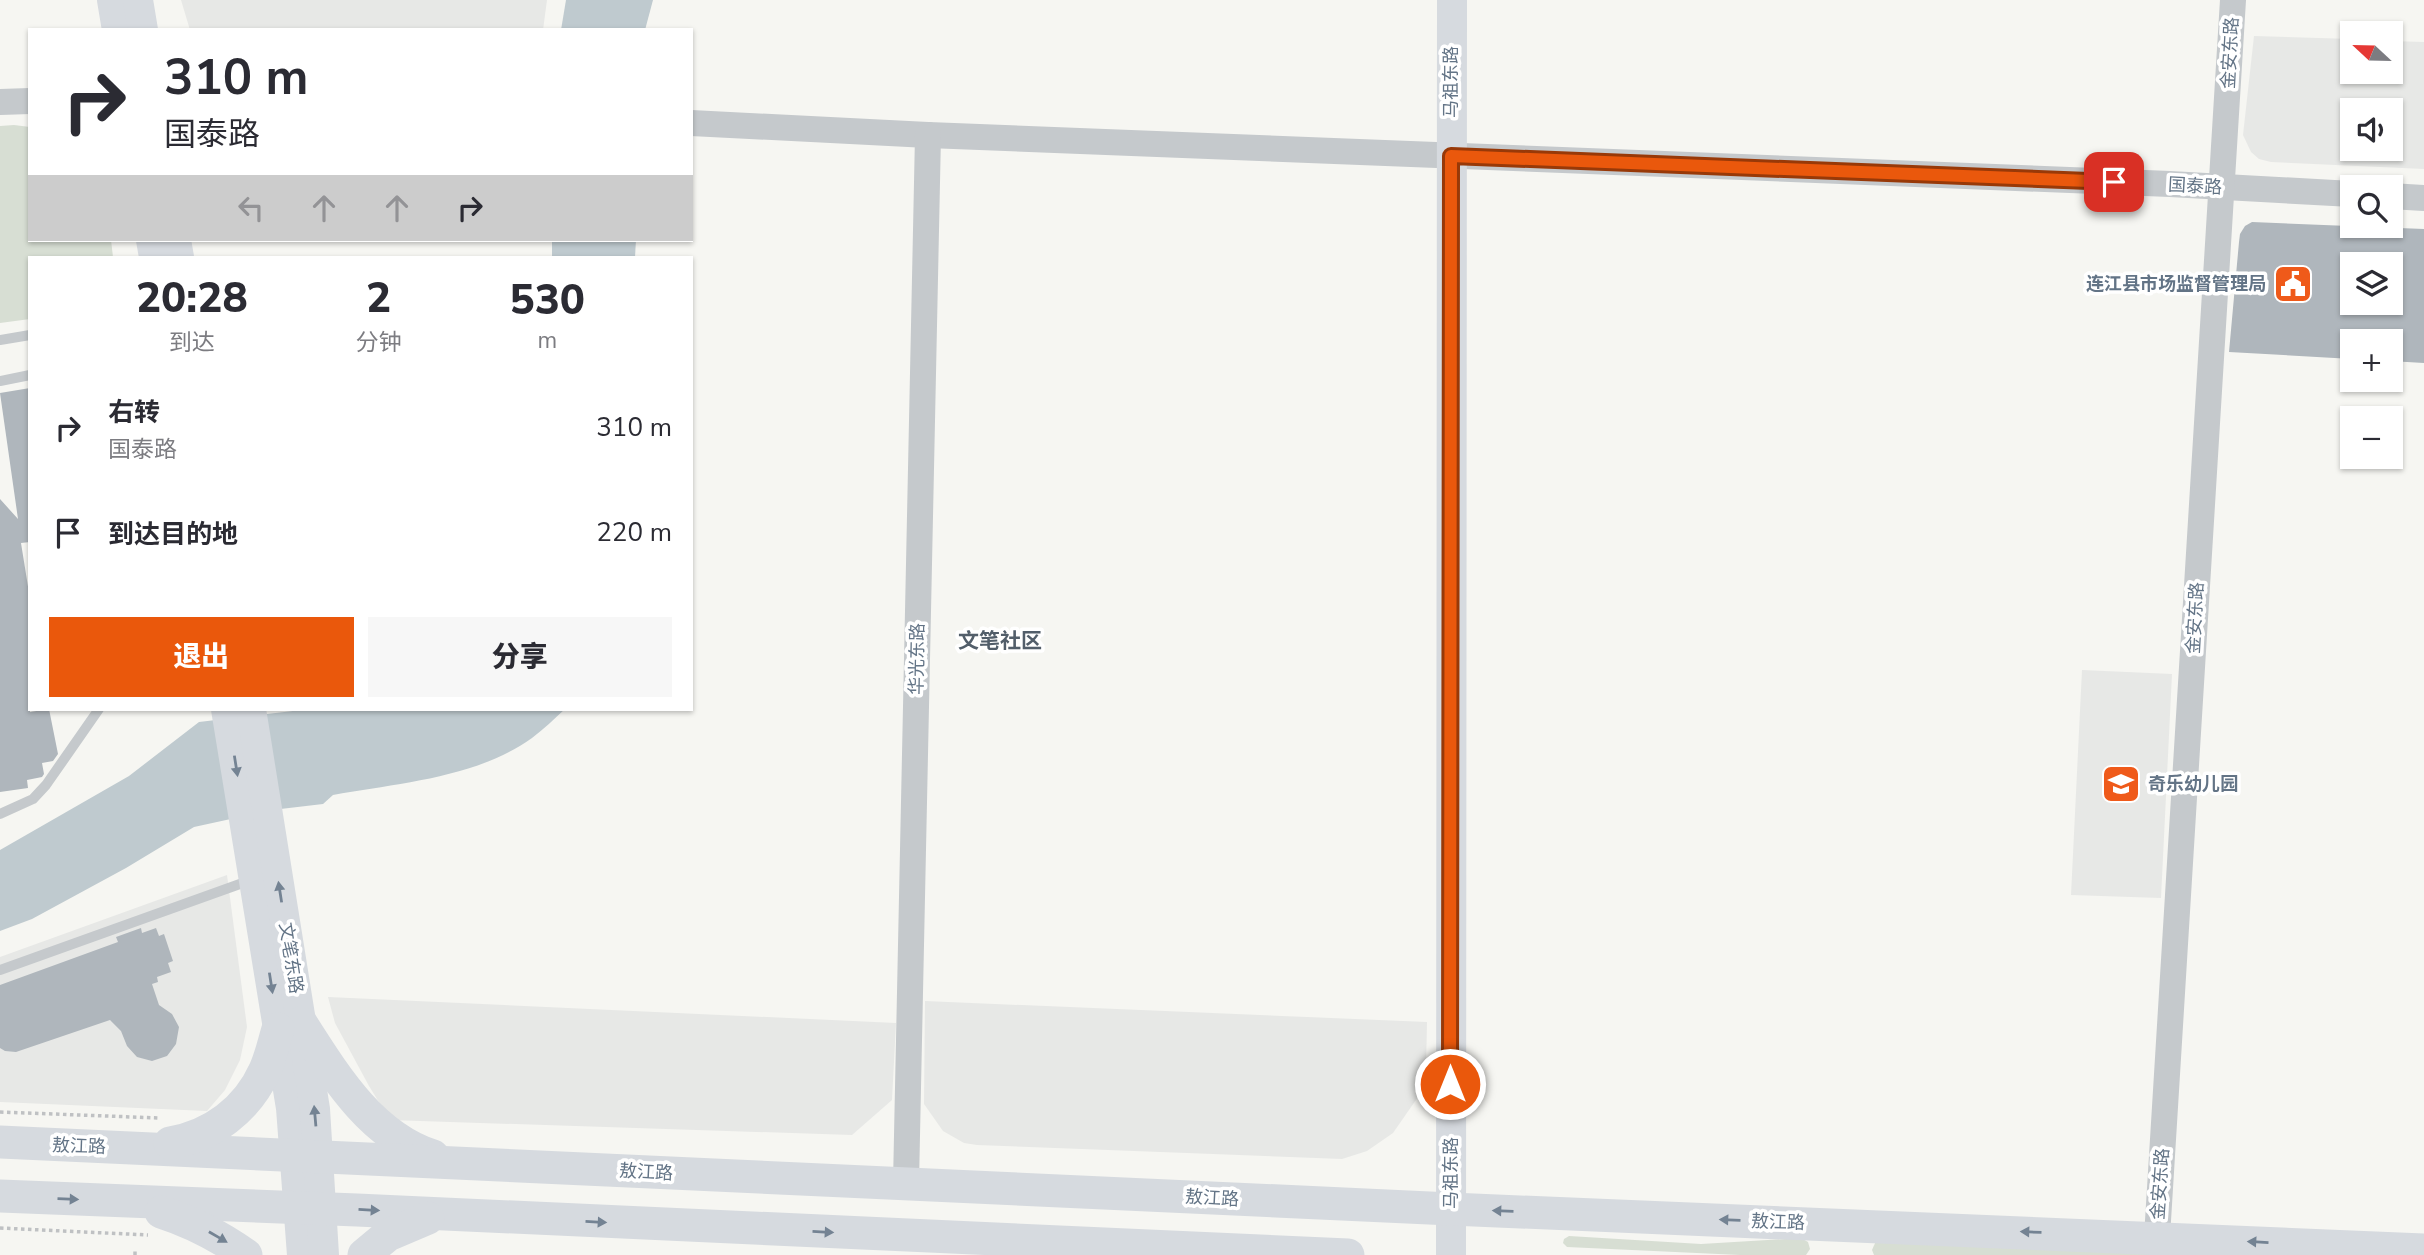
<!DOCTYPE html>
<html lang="zh">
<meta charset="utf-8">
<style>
body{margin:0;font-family:"Nunito Sans","Noto Sans SC",sans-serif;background:#f7f7f7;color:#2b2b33;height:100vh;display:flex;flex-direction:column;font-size:26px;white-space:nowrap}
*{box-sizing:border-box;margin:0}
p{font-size:23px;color:#7c7c81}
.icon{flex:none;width:38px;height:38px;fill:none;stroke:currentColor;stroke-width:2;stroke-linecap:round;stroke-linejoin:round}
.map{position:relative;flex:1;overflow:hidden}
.details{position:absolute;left:28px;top:256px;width:665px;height:455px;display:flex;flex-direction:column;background:#fff;border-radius:0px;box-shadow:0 2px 5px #0004}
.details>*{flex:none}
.banner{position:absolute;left:28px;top:28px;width:665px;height:214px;border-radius:0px;box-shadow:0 2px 5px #0004;background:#fff;color:#2b2b33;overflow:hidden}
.needle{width:46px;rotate:292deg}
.controls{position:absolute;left:2340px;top:21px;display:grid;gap:14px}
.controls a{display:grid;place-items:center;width:63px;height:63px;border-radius:0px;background:#fff;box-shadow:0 2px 5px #0004;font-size:35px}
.pin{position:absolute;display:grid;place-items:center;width:60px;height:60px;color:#fff;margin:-30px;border-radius:14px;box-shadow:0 4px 10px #0006}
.me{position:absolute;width:77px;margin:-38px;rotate:0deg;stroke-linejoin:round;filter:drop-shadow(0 0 5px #0008)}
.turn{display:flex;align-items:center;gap:24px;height:147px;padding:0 21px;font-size:32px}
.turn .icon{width:91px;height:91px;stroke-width:2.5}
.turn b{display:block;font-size:49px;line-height:60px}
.lanes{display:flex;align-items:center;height:66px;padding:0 21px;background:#0003;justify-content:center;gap:35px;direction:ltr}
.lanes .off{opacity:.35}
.eta{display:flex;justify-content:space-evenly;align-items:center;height:119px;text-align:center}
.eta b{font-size:42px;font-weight:800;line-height:49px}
.action{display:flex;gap:14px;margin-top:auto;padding:14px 21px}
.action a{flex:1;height:80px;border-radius:0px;background:#ea580c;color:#fff;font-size:28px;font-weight:800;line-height:80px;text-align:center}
.action a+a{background:#f7f7f7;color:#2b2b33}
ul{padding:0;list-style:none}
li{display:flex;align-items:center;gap:21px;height:105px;padding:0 21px}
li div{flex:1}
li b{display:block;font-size:26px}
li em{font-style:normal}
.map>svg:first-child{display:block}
.built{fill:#e7e8e6;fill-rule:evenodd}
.green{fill:#d7ded3}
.water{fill:#bfcacf}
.building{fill:#afb6bc;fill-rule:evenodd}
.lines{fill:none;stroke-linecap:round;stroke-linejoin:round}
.path{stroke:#bfc1c3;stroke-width:3.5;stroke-dasharray:3.5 3.5;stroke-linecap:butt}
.service{stroke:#c5c9cc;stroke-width:10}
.tertiary{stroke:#c5c9cc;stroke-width:26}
.secondary{stroke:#d6dadf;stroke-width:30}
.primary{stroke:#d6dadf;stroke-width:33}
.oneway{fill:#748393}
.route-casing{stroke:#983908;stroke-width:18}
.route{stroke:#ea580c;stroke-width:12}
.labels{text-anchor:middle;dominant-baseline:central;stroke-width:7;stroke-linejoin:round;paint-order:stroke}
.street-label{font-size:18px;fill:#637486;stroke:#fff}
.poi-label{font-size:18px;font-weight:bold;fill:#637486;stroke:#fff;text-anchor:end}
.quarter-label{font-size:21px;font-weight:bold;fill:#525e6a;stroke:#fff}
</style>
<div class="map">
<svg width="2424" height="1255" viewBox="0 0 2424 1255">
<rect width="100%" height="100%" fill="#f6f6f2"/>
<!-- built -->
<g class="built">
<path d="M181,0H547L543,30H190Z"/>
<path d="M2254,36L2352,39V72H2390L2391,41L2424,42V169L2271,162L2259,159L2251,152L2243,135ZM2390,110V149H2352V110Z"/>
<path d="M2082,670L2172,674L2161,898L2071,895Z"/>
<path d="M227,875L247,1027L240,1060L225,1090L207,1111L0,1102V957Z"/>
<path d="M328,997L896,1023L892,1100L852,1135L390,1120L369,1086L335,1023Z"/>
<path d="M925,1001L1427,1022L1426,1069L1418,1097L1393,1133L1367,1151L1342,1159L977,1145L964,1143L943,1131L924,1104Z"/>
</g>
<!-- green -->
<g class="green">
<path d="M14,125L30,127V240H111L113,257H30V319L0,323V126Z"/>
<path d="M1569,1236L1701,1244L1801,1238L1808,1242L1810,1249L1806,1255H1740L1567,1247L1563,1243L1564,1239Z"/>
<path d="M1876,1241L2246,1255H1874L1872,1250Z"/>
</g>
<!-- water -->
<g class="water">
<path d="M566,0H653L645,30H561Z"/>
<path d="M552,240H636L635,257H552Z"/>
<path d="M310,709H565C554,719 544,729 532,738C476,778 399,783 333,795L323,804L272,810L194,827L126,868L32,919L0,931V850L129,776L199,722Z"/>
</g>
<!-- building -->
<g class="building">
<path d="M2252,222L2424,229V363L2390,361V341H2352V359L2229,352L2239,242L2240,234L2245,226ZM2352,264H2390V303H2352Z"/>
<path d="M30,388V542L21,543L30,599V712L49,709L58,754L53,761L42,763L44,774L42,777L27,780L28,788L0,792V499L18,519L0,393Z"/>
<path d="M141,928L142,933L156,928L159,936L164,934L173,961L168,963L171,972L157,977L158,982L152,984L159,1005L172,1014L179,1027L176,1044L167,1056L152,1061L137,1057L127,1046L121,1031L110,1020L16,1052L5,1051L0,1048V985L118,942L116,937Z"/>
</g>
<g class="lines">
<!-- path -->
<g class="path">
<path d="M0,1112L159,1118"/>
<path d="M0,1228L148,1235"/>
<path d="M135,1255V1251"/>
</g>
<!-- service -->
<g class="service">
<path d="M0,340L30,335"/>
<path d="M0,381L30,375"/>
<path d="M0,814L33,799L46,785L99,709"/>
<path d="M0,970L251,880"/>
</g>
<!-- tertiary -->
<g class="tertiary">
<path d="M0,102L30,101"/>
<path d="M691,123L928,135L2170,184L2352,194"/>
<path d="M2390,196L2424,198"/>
<path d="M906,1183L928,135"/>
<path d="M2157,1237L2233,0"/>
</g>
<!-- secondary -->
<g class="secondary">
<path d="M112,0L117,30"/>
<path d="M138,0L143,30"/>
<path d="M151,240L154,257"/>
<path d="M176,240L179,257"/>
<path d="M226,709L291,1108L302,1255"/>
<path d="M251,709L315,1109L324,1255"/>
<path d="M1451,1255L1452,0"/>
</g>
<!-- primary -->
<g class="primary">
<path d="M301,1023C335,1076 371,1136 433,1156"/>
<path d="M0,1142L1451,1209L2424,1250"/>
<path d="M170,1143C212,1136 247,1110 265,1070C271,1057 274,1042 278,1029"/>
<path d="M0,1196L357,1210L1348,1255"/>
<path d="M161,1212C192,1222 219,1236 246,1255"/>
<path d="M364,1255L388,1235L428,1218"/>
</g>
</g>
<!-- one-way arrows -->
<defs><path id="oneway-solid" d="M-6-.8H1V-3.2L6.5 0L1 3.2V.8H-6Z" transform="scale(1.75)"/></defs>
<g class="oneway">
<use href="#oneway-solid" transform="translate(236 766) rotate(81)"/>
<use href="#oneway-solid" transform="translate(280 892) rotate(-99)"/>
<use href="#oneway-solid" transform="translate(271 983) rotate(81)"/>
<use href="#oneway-solid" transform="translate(315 1116) rotate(-95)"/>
<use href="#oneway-solid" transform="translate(68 1199) rotate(2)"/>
<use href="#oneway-solid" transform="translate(369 1210) rotate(3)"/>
<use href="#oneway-solid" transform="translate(1503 1211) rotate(-178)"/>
<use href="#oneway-solid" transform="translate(1730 1220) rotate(-178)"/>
<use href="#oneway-solid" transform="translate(596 1222) rotate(3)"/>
<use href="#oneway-solid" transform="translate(823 1232) rotate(3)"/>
<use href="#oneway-solid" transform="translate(2031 1232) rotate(-178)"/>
<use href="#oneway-solid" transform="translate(218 1237) rotate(30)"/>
<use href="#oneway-solid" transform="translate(2258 1242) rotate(-177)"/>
</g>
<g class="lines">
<defs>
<path id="route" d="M1450,1084L1451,156L2114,182"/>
</defs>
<!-- route casing -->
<use href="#route" class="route-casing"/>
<!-- route -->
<use href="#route" class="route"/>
</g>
<!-- icons -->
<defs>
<symbol id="civic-square" viewBox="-11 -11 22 22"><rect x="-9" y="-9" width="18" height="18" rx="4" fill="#ef5a1a" stroke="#fff"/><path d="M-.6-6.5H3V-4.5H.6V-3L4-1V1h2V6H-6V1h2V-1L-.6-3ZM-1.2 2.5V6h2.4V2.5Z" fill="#fff"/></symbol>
<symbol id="school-square" viewBox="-11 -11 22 22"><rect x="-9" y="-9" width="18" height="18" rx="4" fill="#ef5a1a" stroke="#fff"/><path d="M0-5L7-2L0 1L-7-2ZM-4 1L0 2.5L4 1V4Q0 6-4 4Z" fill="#fff"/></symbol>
</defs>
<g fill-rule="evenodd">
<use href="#civic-square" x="2271" y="262" width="44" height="44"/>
<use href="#school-square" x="2099" y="762" width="44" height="44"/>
</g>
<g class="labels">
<!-- street labels -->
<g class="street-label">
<text transform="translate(2230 53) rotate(-87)">金安东路</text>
<text transform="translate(1451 82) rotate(-90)">马祖东路</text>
<text transform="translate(2195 186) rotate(3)">国泰路</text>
<text transform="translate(2195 618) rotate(-87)">金安东路</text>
<text transform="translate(917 659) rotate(-89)">华光东路</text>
<text transform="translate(291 958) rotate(81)">文笔东路</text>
<text transform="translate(79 1146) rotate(2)">敖江路</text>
<text transform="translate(646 1172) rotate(3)">敖江路</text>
<text transform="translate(1451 1173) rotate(-90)">马祖东路</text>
<text transform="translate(2160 1184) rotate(-86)">金安东路</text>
<text transform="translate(1212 1198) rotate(3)">敖江路</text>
<text transform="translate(1778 1222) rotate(2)">敖江路</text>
</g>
<!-- poi labels -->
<g class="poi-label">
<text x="2266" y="284">连江县市场监督管理局</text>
<text x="2148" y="784" text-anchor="start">奇乐幼儿园</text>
</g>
<!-- quarter labels -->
<g class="quarter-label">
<text x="1000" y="641">文笔社区</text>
</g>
</g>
</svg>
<div class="controls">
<a><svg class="needle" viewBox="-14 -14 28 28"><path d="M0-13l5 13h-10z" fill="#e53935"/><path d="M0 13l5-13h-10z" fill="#7c7c81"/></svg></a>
<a><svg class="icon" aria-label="sound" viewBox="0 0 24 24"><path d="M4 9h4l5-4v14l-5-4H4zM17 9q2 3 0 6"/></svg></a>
<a><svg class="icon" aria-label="search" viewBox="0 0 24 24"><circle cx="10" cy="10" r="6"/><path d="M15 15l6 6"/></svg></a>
<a><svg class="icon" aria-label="layers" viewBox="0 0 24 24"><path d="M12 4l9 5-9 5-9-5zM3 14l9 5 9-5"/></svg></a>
<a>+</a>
<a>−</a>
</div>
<div class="pin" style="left:2114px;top:182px;background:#d93025"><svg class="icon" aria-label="arrive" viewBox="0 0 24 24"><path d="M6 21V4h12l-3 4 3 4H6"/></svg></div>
<svg class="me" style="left:1450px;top:1084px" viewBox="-20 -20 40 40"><circle r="17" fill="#ea580c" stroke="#fff" stroke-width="3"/><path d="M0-11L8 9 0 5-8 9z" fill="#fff"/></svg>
<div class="banner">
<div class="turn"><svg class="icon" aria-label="right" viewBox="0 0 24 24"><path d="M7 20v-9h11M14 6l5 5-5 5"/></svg><div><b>310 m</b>国泰路</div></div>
<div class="lanes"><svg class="icon off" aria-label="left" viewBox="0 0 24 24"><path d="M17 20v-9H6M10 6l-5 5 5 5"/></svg><svg class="icon off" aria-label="ahead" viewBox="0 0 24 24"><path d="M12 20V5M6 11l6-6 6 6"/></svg><svg class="icon off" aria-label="ahead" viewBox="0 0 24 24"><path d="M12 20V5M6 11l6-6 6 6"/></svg><svg class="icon" aria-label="right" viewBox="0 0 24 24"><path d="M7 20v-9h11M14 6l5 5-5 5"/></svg></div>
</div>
<section class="details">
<div class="eta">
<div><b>20:28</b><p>到达</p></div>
<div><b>2</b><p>分钟</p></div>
<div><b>530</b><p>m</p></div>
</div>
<ul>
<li><svg class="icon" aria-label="right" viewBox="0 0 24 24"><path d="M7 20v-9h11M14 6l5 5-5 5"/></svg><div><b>右转</b><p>国泰路</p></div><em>310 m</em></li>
<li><svg class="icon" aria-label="arrive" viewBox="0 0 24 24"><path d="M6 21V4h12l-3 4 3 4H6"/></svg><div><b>到达目的地</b></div><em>220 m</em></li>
</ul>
<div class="action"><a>退出</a><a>分享</a></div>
</section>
</div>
